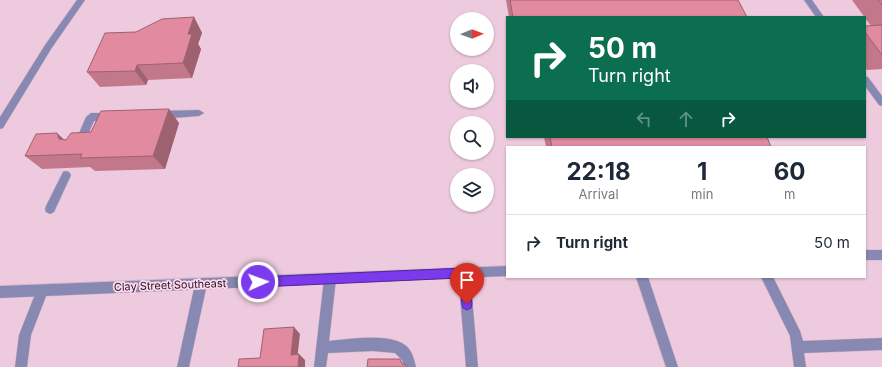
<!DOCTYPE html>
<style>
body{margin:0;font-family:Inter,sans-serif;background:#f6f6f7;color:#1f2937;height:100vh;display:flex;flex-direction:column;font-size:15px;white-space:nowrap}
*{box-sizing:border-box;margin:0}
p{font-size:13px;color:#747a83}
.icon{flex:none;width:22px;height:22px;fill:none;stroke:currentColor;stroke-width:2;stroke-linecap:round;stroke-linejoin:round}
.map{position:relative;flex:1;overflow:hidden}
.details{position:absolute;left:506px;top:146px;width:360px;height:132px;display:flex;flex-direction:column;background:#fff;border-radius:0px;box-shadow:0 1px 3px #0004}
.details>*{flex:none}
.hud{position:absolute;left:506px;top:16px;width:360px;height:122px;border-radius:0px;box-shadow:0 1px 3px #0004;background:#0b6e4f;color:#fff;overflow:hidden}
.needle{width:26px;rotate:89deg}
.tools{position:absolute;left:450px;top:12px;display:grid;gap:8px}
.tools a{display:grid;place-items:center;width:44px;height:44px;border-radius:50%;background:#fff;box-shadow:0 1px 3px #0004;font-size:20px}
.pin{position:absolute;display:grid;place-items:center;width:34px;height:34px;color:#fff;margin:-41px -17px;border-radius:50% 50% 50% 0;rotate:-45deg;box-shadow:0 0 4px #0007}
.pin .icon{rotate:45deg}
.me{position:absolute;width:44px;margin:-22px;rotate:88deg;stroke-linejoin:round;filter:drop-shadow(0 0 3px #0008)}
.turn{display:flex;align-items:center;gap:14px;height:84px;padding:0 16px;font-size:18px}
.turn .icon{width:52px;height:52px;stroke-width:2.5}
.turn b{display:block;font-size:28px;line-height:34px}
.lanes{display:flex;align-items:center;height:38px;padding:0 16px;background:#0003;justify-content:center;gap:20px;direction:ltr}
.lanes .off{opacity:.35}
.eta{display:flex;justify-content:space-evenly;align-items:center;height:68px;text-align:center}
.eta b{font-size:24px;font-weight:700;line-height:28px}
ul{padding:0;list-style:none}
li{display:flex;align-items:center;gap:12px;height:56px;padding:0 16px;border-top:1px solid #e0e1e3}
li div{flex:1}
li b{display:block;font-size:15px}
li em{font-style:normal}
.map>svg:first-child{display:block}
.built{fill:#eecade;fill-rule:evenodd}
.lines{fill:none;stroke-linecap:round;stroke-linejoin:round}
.service-casing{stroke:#d6b6c8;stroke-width:1}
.tertiary-casing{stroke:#d6b6c8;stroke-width:1}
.service{fill:#8889b3;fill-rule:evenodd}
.tertiary{fill:#8889b3;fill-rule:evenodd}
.wall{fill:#c2778a}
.shaded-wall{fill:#9e6170}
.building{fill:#e18aa0;stroke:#9e6170}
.route{fill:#7c3aed;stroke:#51269a}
.labels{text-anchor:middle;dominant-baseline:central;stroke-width:3.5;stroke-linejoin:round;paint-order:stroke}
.street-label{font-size:11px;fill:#301326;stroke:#fbdaec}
</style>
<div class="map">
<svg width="882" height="367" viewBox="0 0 882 367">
<rect width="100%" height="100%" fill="#fbdaec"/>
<!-- built -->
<path class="built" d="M0,0H882V367H0ZM507,17H865V137H507ZM457,19H487V49H457ZM457,71H487V101H457ZM457,123H487V153H457ZM507,147H865V277H507ZM457,175H487V205H457Z"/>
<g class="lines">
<defs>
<g id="service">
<path d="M804,0H812L824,17H816Z"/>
<path d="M865,76L868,77L882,96V106L879,105L865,86Z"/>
<path d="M199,110L204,113L199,116L159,119L154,115L159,111Z"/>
<path d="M91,113H111L116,117L111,121H94L82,148H76L74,145L86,117Z"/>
<path d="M66,171L69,172L71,175L54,212L50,214L46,212L45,209L46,206L63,172Z"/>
<path d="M464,268L468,269L470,273L478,367H466L458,273L460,269Z"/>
<path d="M330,274L334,275L336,279L329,341C349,339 389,333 405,345C412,350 414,359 416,367H404L402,360L395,353L373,351L328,353L326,367H314L324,279L326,275Z"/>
<path d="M636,277H648L678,367H666Z"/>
<path d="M761,277H773L800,331L803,341L882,338V350L804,353L806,367H794L790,336Z"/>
<path d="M201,279L205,280L207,284L189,367H177L195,284L197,280Z"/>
<path d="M42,285L46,287L48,291L31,335L27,367H15L19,335L38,287Z"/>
</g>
<g id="tertiary">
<path d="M77,0H85L51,49L3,128L0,129V117L45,45Z"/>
<rect x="865" y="250" width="17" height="10"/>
<path d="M507,266V276L0,298V286Z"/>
</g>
</defs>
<!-- service casing -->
<use href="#service" class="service-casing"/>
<!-- tertiary casing -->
<use href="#tertiary" class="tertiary-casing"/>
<!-- service -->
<use href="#service" class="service"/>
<!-- tertiary -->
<use href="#tertiary" class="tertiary"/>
</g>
<!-- wall -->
<g class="wall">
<path d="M506,0H738L747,17H509Z"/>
<path d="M852,0H882V69L867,70L865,67V26H871Z"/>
<path d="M194,17L202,33L198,44L201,49L192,78L148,80L146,85L100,87L87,72L136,32Z"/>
<path d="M179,123L165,169L95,171L90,167L42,169L25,156L64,140H66L91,132Z"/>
<path d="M544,137H767L771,147H546Z"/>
</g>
<!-- shaded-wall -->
<g class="shaded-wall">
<path d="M194,17L202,33L198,44L201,49L192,78L183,63L188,34Z"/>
<path d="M137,65L148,80L146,85L135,71Z"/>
<path d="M169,109L179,123L165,169L153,156Z"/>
<path d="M57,133L72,147L59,139Z"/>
<path d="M294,327L300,334L297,360L291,355Z"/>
<path d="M299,354L305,360V367H298Z"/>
</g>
<!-- building -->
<g class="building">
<path d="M510,0H738L747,17H513Z"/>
<path d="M878,0H882V5Z"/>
<path d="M194,17L188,34H192L183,63L137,65L135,71L87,72L105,33L136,32L162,19Z"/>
<path d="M882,25V55L865,32V26Z"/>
<path d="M169,109L153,156L80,158L82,154L25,156L36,134L57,133L59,139L66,140L71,133L91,132L101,111Z"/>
<path d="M550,137H767L771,147H552Z"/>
<path d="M294,327L291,355L299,354L298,367H238L239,359L260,358L264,329Z"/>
<path d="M368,359H400L402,364L406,365V367H367Z"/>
</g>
<!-- route -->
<path class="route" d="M464,268L468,270L469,273L472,304L471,308L467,310L463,308L462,304L460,278L258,287L255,285L253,282L255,278L258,277Z"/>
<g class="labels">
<!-- street labels -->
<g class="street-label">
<text transform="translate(170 285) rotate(-2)">Clay Street Southeast</text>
</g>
</g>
</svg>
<div class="tools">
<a><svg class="needle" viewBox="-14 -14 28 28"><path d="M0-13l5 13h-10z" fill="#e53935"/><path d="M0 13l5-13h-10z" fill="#747a83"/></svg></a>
<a><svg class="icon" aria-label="sound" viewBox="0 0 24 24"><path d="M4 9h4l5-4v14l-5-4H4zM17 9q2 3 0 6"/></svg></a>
<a><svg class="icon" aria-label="search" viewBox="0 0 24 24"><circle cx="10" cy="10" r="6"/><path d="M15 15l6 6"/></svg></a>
<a><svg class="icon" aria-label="layers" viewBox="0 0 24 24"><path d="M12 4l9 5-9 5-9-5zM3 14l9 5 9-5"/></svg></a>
</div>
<div class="pin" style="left:467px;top:304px;background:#d93025"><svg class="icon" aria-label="arrive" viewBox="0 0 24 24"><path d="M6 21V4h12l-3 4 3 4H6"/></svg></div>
<svg class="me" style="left:258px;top:282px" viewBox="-20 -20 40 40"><circle r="17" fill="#7c3aed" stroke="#fff" stroke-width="3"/><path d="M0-11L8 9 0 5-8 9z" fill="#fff"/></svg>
<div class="hud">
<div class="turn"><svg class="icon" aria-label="right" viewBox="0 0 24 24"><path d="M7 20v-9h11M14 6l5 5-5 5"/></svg><div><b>50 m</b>Turn right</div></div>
<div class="lanes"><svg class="icon off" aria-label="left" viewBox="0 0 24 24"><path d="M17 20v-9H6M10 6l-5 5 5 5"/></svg><svg class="icon off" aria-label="ahead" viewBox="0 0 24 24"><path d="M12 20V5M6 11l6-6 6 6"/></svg><svg class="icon" aria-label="right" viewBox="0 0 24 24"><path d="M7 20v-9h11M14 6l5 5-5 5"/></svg></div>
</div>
<section class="details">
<div class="eta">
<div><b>22:18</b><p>Arrival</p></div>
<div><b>1</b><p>min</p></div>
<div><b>60</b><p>m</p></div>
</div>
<ul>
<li><svg class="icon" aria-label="right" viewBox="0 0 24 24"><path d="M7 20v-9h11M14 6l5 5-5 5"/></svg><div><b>Turn right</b></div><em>50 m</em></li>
</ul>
</section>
</div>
